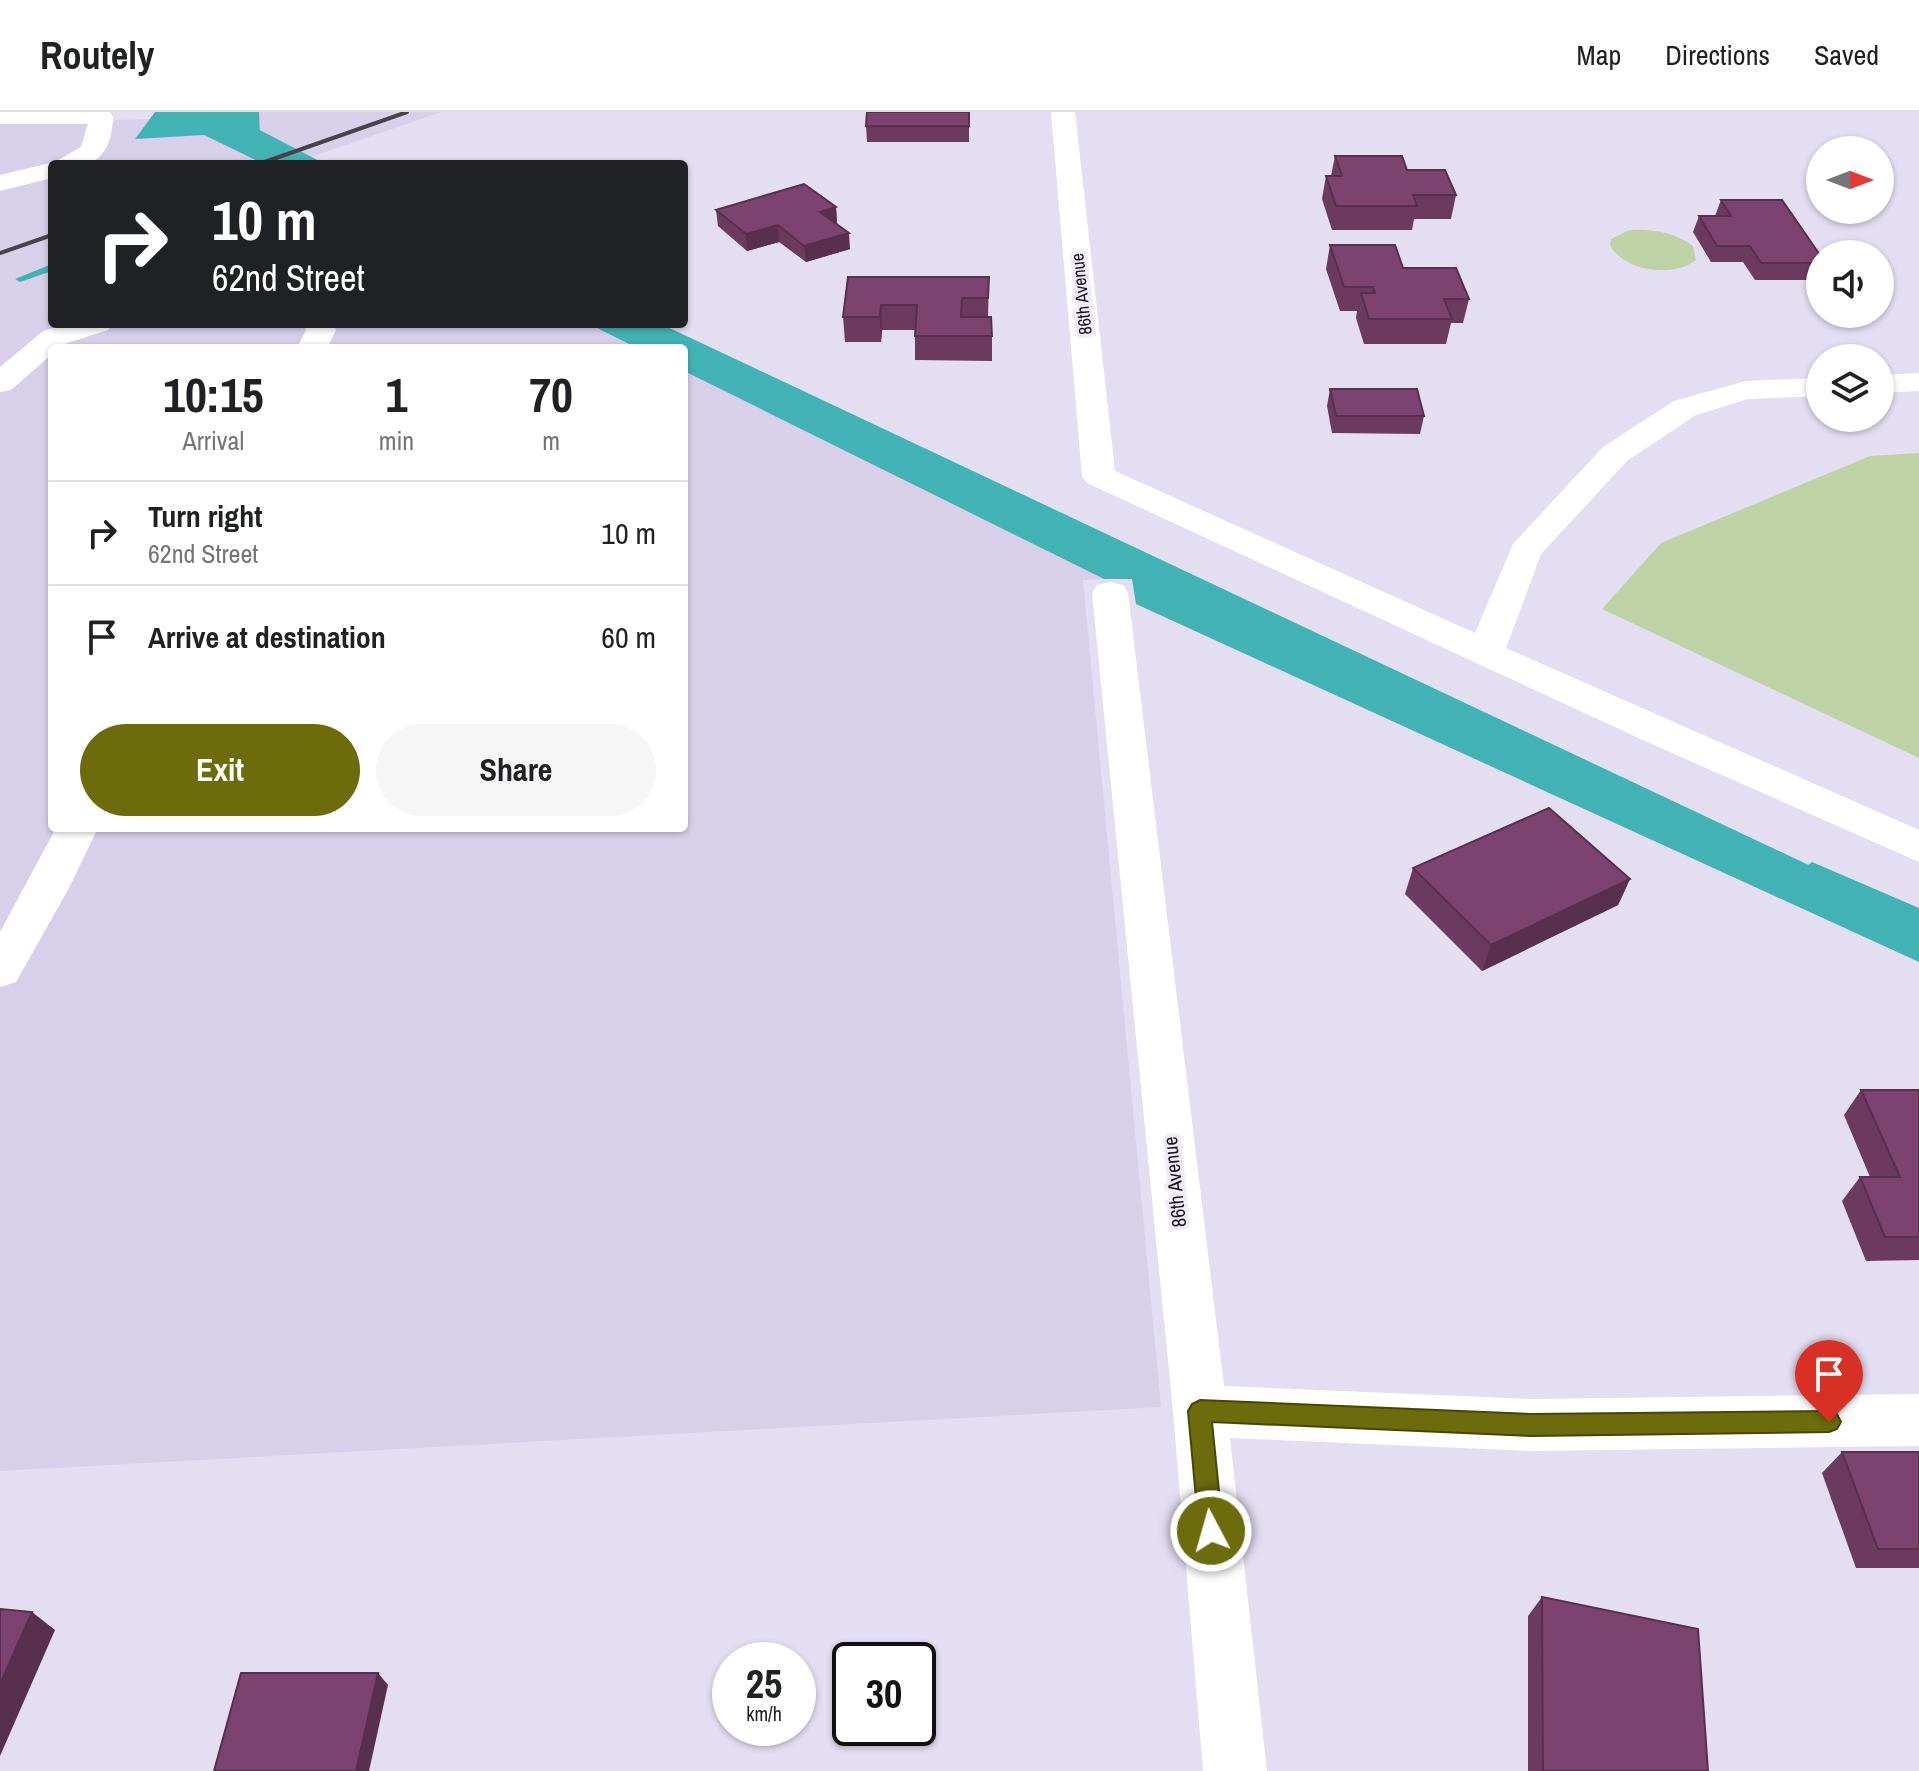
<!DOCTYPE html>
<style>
body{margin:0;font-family:"Archivo Narrow",sans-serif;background:#f6f6f6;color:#202124;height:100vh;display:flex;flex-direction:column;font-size:30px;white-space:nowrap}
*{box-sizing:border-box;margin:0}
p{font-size:26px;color:#757577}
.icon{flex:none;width:44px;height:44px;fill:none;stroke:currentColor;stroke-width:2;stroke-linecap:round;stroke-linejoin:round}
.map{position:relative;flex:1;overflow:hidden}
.details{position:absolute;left:48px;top:232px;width:640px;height:488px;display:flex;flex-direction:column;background:#fff;border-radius:8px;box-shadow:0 2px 6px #0004}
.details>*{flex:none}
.top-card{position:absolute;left:48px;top:48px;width:640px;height:168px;border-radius:8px;box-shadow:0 2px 6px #0004;background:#202124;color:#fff;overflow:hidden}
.needle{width:52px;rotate:90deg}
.buttons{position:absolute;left:1806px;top:24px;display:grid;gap:16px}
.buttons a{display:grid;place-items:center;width:88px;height:88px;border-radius:50%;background:#fff;box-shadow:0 2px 6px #0004;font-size:40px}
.speed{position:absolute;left:712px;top:1530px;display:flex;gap:16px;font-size:40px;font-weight:700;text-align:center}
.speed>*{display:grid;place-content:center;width:104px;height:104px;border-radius:50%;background:#fff;box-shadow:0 2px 6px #0004;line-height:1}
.speed small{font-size:20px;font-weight:400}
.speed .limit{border:4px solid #111;border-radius:12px;background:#fff;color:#111}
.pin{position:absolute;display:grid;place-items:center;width:68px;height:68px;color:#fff;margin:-82px -34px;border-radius:50% 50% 50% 0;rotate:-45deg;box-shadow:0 0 8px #0007}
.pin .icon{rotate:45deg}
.me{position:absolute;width:88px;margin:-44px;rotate:354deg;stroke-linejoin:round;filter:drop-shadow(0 0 6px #0008)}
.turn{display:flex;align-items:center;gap:28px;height:168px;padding:0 32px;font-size:36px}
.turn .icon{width:104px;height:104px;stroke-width:2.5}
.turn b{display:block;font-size:56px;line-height:68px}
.eta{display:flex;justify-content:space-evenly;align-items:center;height:136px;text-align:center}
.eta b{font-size:48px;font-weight:700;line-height:56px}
.action{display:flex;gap:16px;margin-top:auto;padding:16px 32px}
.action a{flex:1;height:92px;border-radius:48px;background:#6c6c0c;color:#fff;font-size:32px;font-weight:700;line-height:92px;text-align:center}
.action a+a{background:#f6f6f6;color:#202124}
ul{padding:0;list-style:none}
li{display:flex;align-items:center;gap:24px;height:104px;padding:0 32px;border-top:2px solid #e0e0e0}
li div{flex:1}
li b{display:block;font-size:30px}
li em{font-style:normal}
header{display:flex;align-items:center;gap:48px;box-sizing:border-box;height:112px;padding:0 40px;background:#fff;border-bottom:2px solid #e0e0e0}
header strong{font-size:38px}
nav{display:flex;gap:44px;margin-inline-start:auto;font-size:28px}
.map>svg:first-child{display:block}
.built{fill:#d8d0eb}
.green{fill:#bfd2a5}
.water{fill:#42b3b5}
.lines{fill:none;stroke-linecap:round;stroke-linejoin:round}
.stream{fill:#42b3b5;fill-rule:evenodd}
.minor{fill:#fff;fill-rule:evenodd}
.rail{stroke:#46434d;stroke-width:4}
.wall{fill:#6c3a60}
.shaded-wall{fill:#582f4e}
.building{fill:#7d4370;stroke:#582f4e;stroke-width:2}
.route{fill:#6c6c0c;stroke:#464608;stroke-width:2}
.labels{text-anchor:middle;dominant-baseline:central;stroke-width:8;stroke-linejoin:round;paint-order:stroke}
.far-street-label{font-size:18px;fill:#17141b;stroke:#f1ecfc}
.street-label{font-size:20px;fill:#17141b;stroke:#f1ecfc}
</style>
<header>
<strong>Routely</strong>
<nav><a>Map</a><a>Directions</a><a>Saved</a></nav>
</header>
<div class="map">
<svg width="1919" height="1659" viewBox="0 0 1919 1659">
<rect width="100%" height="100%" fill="#e4def2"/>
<!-- built -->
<g class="built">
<path d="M259,0H441L308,46L259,23Z"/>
<path d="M150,7L136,26L204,23L264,52H52V212H589L637,236H52V716H684V259L1104,467L1083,468L1161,1295L0,1359V12L113,11L116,8Z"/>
</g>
<!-- green -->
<g class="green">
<path d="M1629,118C1652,117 1674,120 1693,134L1696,148C1674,166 1624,160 1610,133L1611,127Z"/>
<path d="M1919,341V646L1602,497L1661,431L1870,344Z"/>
</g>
<!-- water -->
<g class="water">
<path d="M155,0H259L260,23L321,52H264L204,23L135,27Z"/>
<path d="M589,212H661L1919,805V850L1136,492L1132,467H1104L684,259V236H637Z"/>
</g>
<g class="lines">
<!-- stream -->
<g class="stream">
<path d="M214,0H225L325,52H313Z"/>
<path d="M52,152V159L20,170L15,167Z"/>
<path d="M1812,750L1919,796V809L1807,760L1804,756Z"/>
</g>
<!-- minor -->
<g class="minor">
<path d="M0,0H110L113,5C112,24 109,39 93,50L52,52V66L0,79V63L55,50L81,35L88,12H0Z"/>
<path d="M1051,0H1075L1115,359L1475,521L1513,432L1603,335L1674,289L1746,269L1820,266V284L1748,287L1696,303L1627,349L1541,442L1506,536L1919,718V750L1645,629L1087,371L1082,364Z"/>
<path d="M66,212H113L108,218L52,236V242L11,278L0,280V255L43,219Z"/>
<path d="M304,212H334L336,218L327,236H297L306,218Z"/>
<path d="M1919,261V279L1880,281V263Z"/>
<path d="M1110,470L1123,473L1128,481L1224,1274L1531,1287L1919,1282V1334L1531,1339L1230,1326L1267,1659H1203L1173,1299L1092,481L1097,473Z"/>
<path d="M56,716H98L69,776L16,870L0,875V820Z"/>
</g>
<!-- rail -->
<g class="rail">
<path d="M259,52L407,0"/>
<path d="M0,141L52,123"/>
</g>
</g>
<!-- wall -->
<g class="wall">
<path d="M969,0V30H867L866,14Z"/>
<path d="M1335,44L1407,58L1456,83L1451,107H1414L1412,118H1332L1322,87L1326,64H1331Z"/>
<path d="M1721,88L1820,143L1819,168H1755L1743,150H1711L1693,120L1699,104H1715Z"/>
<path d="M836,95L837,112L850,137L806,150L779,130L747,139L718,114L716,98Z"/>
<path d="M1330,133L1403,156L1469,187L1463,211H1451L1446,232H1364L1356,206L1357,199H1340L1326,157Z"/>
<path d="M848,165H989L988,205L992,224V249L915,248V218H882L881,230H845L843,205Z"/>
<path d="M1330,277L1424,304L1420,322L1332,321L1327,294Z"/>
<path d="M1413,756L1630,767L1618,793L1482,859L1405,782Z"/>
<path d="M1861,978H1919V1148L1866,1149L1842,1089L1860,1065H1870L1844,1003Z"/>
<path d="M1842,1340H1919V1456H1856L1822,1361Z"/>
<path d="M1542,1485L1708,1659H1528V1504Z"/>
</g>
<!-- shaded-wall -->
<g class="shaded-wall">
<path d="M836,95L837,112L820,100Z"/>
<path d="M778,113L779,130L747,139L746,122Z"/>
<path d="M849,121L850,137L806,150L804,134Z"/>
<path d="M881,193L882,218L881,230L880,205Z"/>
<path d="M1630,767L1618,793L1482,859L1491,833Z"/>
<path d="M32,1500L55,1518L0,1644V1572Z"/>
<path d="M378,1561L388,1573L369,1659H356Z"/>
</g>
<!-- building -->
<g class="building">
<path d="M867,0H969V14H866Z"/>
<path d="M1335,44H1402L1407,58H1445L1456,83H1413L1417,94H1336L1326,64H1342Z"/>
<path d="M804,72L836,95L820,100L849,121L804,134L778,113L746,122L716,98Z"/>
<path d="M1721,88H1782L1820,143V151H1761L1750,134H1717L1699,104H1731Z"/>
<path d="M1330,133H1395L1403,156H1456L1469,187H1444L1452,207H1369L1361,181H1375L1373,175H1344Z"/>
<path d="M848,165H989L988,186H962L961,205H991L992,224H915L917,193H881L880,205H843Z"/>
<path d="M1330,277H1417L1424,304H1336Z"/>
<path d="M1549,696L1630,767L1491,833L1413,756Z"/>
<path d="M1861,978H1919V1125H1885L1860,1065H1900Z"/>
<path d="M1842,1340H1919V1437H1878Z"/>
<path d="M1542,1485L1698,1517L1708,1659H1543Z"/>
<path d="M0,1497L32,1500L0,1572Z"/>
<path d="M241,1561H378L356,1659H214Z"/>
</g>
<!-- route -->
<path class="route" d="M1200,1288L1531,1302L1829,1299L1837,1302L1841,1310L1837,1317L1829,1320L1531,1324L1212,1310L1223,1419L1220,1428L1211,1431L1203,1428L1199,1419L1188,1299L1192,1292Z"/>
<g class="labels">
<!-- far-street labels -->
<g class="far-street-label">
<text transform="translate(1081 182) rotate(-96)">86th Avenue</text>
</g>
<!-- street labels -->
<g class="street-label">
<text transform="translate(1174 1070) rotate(-96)">86th Avenue</text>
</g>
</g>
</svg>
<div class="buttons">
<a><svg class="needle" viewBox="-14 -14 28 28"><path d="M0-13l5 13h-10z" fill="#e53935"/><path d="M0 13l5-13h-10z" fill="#757577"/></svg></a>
<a><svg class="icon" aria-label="sound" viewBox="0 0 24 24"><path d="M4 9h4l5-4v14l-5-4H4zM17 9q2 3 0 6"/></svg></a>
<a><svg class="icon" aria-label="layers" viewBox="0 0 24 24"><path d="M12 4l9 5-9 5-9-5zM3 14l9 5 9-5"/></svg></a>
</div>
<div class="speed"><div>25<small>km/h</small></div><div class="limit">30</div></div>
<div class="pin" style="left:1829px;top:1310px;background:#d93025"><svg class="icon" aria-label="arrive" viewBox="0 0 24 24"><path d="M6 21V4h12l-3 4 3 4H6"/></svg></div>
<svg class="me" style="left:1211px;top:1419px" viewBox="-20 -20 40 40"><circle r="17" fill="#6c6c0c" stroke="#fff" stroke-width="3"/><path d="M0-11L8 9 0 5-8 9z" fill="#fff"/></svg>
<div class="top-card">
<div class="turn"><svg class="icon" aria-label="right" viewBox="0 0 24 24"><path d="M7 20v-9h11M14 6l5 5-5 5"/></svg><div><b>10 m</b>62nd Street</div></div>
</div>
<section class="details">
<div class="eta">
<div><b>10:15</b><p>Arrival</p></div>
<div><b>1</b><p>min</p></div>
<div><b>70</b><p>m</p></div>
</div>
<ul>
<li><svg class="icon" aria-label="right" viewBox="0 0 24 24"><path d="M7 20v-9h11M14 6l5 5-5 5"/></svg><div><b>Turn right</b><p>62nd Street</p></div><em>10 m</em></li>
<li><svg class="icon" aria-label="arrive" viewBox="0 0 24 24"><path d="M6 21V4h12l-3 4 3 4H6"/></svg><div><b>Arrive at destination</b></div><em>60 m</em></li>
</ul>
<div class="action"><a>Exit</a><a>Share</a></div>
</section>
</div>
